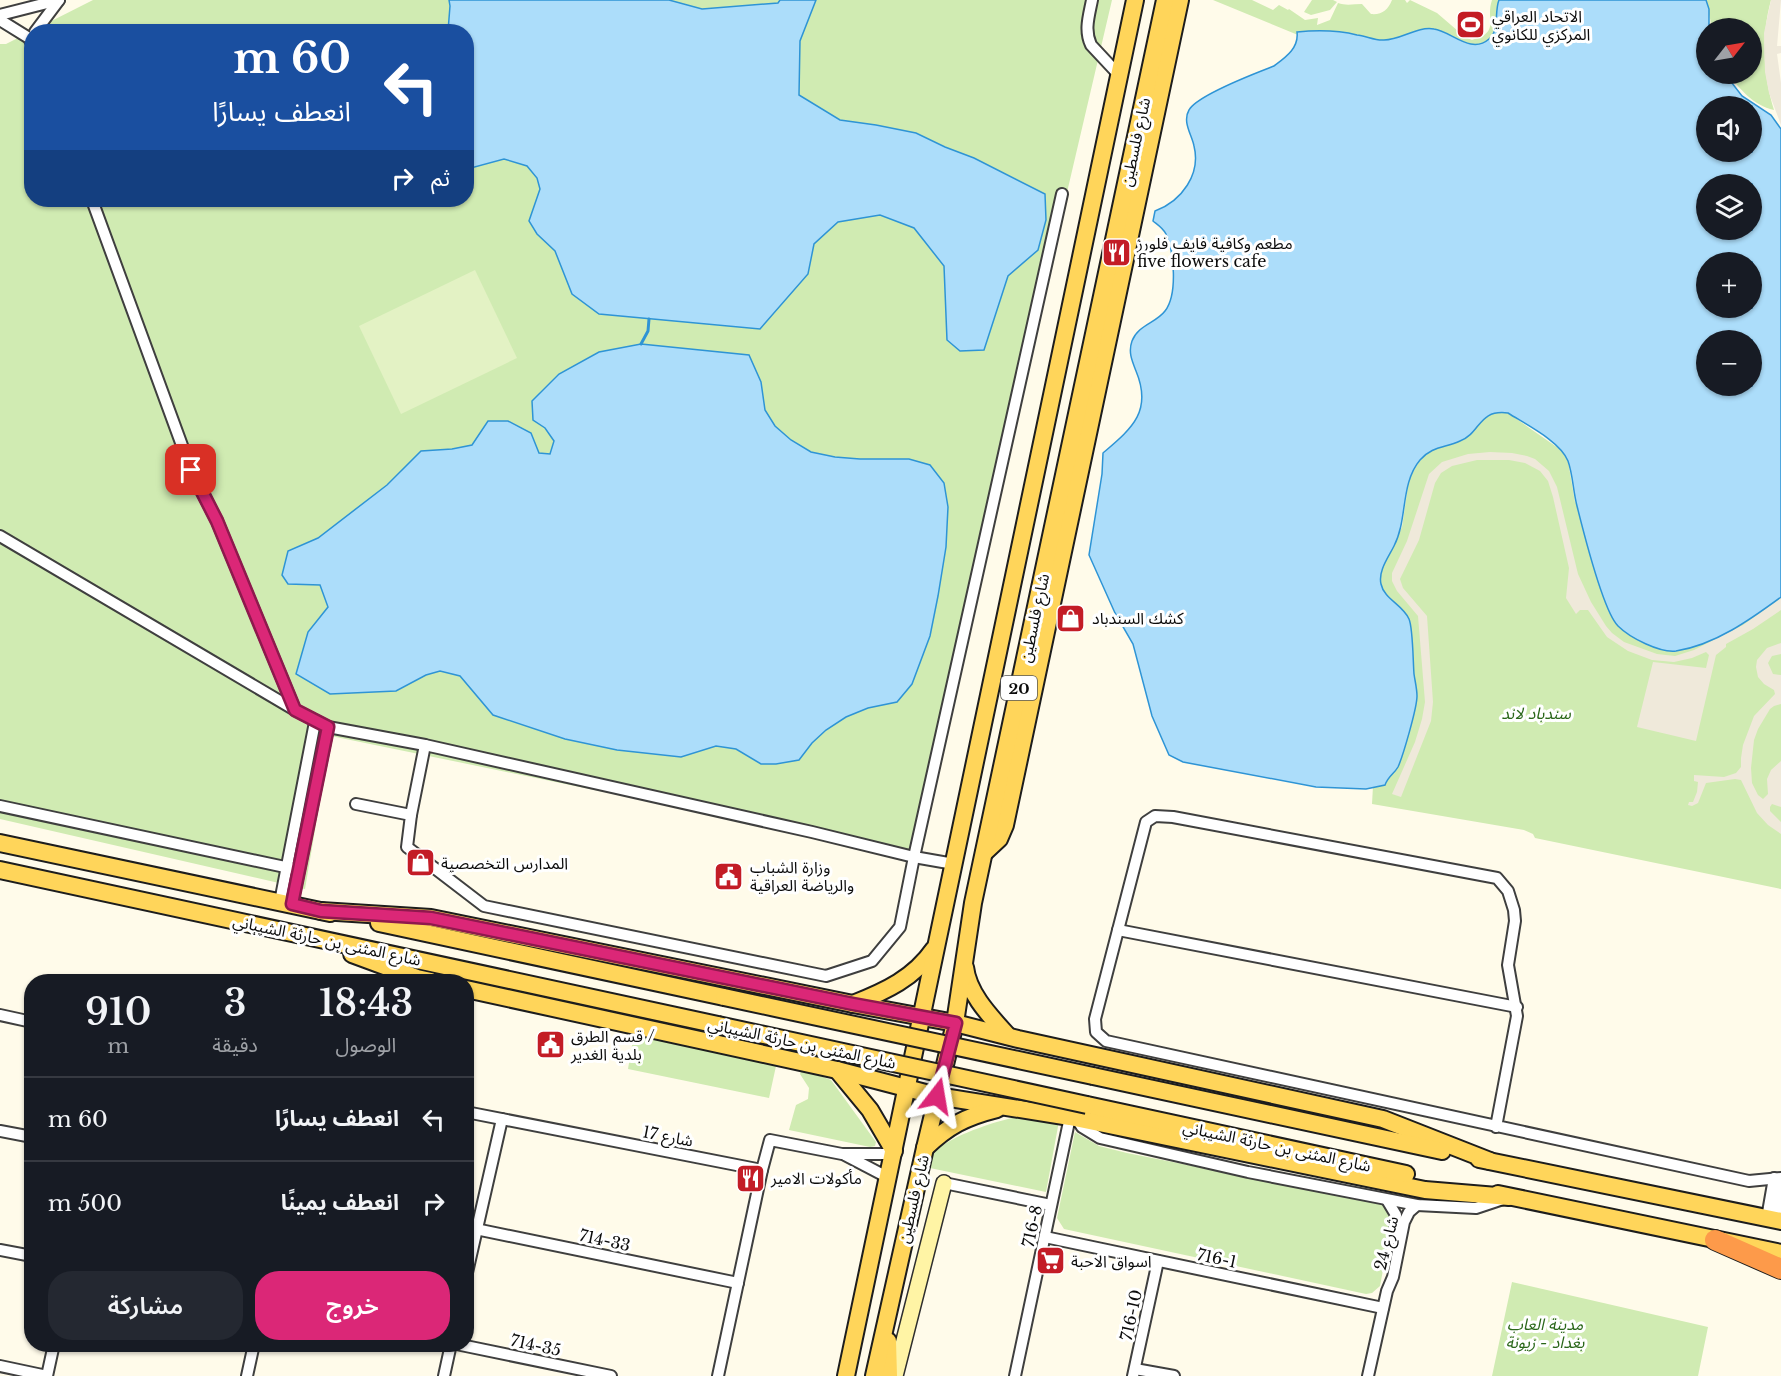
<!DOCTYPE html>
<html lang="ar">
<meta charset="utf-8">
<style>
body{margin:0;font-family:"Libre Baskerville","Noto Sans Arabic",serif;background:#242831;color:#f1f3f6;direction:rtl;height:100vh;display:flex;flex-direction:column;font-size:22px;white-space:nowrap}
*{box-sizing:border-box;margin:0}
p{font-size:20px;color:#9ea1a6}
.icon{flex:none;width:33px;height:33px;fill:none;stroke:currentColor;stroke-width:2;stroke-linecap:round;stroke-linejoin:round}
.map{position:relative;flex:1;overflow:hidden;direction:ltr}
.drawer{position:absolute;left:24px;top:974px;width:450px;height:378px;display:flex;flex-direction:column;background:#171b24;border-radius:24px;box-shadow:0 2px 4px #0004;direction:rtl}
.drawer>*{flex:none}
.guide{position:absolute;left:24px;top:24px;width:450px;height:183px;border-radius:24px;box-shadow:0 2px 4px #0004;direction:rtl;background:#1a4fa0;color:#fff;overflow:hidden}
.needle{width:39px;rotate:59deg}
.buttons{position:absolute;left:1696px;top:18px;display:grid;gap:12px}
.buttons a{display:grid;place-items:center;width:66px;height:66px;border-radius:50%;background:#171b24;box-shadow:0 2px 4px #0004;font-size:30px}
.pin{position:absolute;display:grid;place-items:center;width:51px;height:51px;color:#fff;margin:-26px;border-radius:12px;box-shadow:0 3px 9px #0006}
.me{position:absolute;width:66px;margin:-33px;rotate:14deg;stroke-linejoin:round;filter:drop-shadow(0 0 4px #0008)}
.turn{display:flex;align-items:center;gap:21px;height:126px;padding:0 24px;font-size:27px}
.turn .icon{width:78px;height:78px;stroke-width:2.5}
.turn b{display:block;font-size:42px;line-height:51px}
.then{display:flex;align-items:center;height:57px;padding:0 24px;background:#0003;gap:12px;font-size:22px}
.eta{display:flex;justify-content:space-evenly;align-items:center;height:102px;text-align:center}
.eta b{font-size:36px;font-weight:600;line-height:42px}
.primary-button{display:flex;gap:12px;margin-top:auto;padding:12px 24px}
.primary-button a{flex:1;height:69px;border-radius:24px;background:#db2777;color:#fff;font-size:24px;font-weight:600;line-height:69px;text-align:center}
.primary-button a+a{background:#242831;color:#f1f3f6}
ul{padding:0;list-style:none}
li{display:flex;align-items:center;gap:18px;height:84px;padding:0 24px;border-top:2px solid #363941}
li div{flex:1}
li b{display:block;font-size:22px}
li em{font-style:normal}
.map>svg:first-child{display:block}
.green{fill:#d0ebb2;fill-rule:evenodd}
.pitch{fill:#e3f2c4}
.plaza{fill:#efe9da}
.water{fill:#acddfa;stroke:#2e94d5;stroke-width:1.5;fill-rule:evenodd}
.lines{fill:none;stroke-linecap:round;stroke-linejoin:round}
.stream{stroke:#2e94d5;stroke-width:3}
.street-casing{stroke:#3f3f3f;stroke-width:14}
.secondary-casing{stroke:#2e2e2e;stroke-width:18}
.primary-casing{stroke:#1d1d1d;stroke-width:20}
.highway-casing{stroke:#1d1d1d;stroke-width:22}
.street{stroke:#fff;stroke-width:10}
.secondary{stroke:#fff4a5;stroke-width:15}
.primary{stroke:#ffd55a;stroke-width:16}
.highway{stroke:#fd9a4a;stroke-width:20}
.primary-bridge-casing{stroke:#1d1d1d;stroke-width:20;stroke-linecap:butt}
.primary-bridge{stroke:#ffd55a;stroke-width:16}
.route-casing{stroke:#8e194d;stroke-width:15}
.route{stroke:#db2777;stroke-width:10}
.labels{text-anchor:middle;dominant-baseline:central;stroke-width:6;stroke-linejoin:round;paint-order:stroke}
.shield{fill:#fff;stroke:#555;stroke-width:1.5}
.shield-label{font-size:15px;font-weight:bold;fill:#0c0c0c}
.poi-label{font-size:16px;fill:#0c0c0c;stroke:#fff;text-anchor:start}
.street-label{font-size:16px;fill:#0c0c0c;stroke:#fff}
.park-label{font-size:16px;font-style:italic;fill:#2a6719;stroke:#fff}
</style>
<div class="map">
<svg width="1781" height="1376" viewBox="0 0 1781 1376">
<rect width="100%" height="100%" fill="#fffbea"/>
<!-- green -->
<g class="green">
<path d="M93,0H1112L912,855L331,736L305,889L0,819V44H6ZM32,32H466V200H32Z"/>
<path d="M1213,0H1252L1273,10L1279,5L1288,10L1289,9L1305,20L1318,18L1317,25L1330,20L1338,3C1346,6 1354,4 1362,4L1371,14C1382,15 1388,10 1392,0H1405L1407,3L1410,0L1437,13L1465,37L1472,40C1501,32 1485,20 1492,0H1499C1494,12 1500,30 1489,39C1472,56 1451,31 1434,29C1417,26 1401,40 1385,40C1376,41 1366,36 1358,35C1337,30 1318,30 1298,32V35Z"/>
<path d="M1312,0H1333L1337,2L1330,10L1311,15L1304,12Z"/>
<path d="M1706,0H1771C1761,37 1763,74 1774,110C1753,105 1741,90 1728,74H1752V28H1712Z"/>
<path d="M1498,411L1508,413L1561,450L1568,461L1575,502L1733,629L1781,597V889L1535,838L1533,834L1524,830L1372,804L1373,786L1394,771L1414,675L1413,652L1410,620L1399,606L1383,592L1380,581L1383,565L1402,527L1409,479L1419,462L1429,450L1470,435L1479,422L1489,415Z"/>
<path d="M634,1034L776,1066L769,1098L628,1069Z"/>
<path d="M802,1069L831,1080L876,1142L875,1146L870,1147L789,1130L796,1105L808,1099L809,1088L800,1074Z"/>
<path d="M1026,1115L1059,1121L1046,1192L925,1167C929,1162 932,1155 936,1151C953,1134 1003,1119 1026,1115Z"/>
<path d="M1075,1132L1099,1146L1127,1153L1384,1204L1393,1217L1380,1286L1372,1293L1366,1294L1064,1229L1057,1218Z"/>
<path d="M1512,1282L1708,1327L1698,1376H1492Z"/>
</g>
<!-- pitch -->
<path class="pitch" d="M475,270L517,358L401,414L359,326Z"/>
<!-- plaza -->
<g class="plaza">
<path d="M1771,0H1781L1777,46H1781V53L1777,54L1781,83V125L1769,93L1765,72L1764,33Z"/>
<path d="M1490,452L1512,453L1527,456L1535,459L1549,471L1557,487L1578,574L1591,602L1606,626L1612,633L1624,642L1657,654L1675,656L1694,650L1743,625L1781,598V610L1753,629L1726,644V647L1716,655L1696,741L1637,727L1653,662L1706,668L1709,655L1706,652L1692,658L1674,662L1652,660L1628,651L1607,637L1588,610H1580L1576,614L1566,598L1569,568L1553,497L1548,481L1540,471L1525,463L1509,460H1477L1452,466L1441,473L1435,483L1419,540L1400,579L1403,588L1427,616L1433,702L1431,721L1401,797L1392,794L1415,742L1422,719L1425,702L1418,616L1397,591L1392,581V573L1407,541L1429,474L1442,462L1468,454Z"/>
<path d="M1781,643V654L1772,656L1768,663L1773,674L1781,675V704L1774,706L1770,709L1758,729L1754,740L1751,768L1752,783L1758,795L1763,799L1768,794L1767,779L1771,770L1781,761V807L1772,804L1770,807V811L1781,822V834L1768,825L1757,813L1741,780L1735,779L1706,783L1698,803L1692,806L1688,805L1689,802H1693L1697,792L1698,782L1694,781V775L1724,777L1736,773L1741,767V758L1743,745L1754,716L1775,694L1774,690L1764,684L1758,677L1756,667L1757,660L1767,648Z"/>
</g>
<!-- water -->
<g class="water">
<path d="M449,0H669L702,9L778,3L780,0H816L800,41L799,95L840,120L876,125L916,133L945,147L974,158L1045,194L1046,220L1038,250L1008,276L984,350L960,351L947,340L944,266L914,228L880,215L838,222L814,244L808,274L760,329L599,314L572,294L555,251L537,234L529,221L540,189L537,178L527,166L504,159L471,168L467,165L466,32L448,31L450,6Z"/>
<path d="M1499,0H1706L1709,9V28H1707V74H1725L1742,96L1771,115L1781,129V597C1751,619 1715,645 1676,651C1660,653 1630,638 1618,626C1603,611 1583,530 1577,506C1573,491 1573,475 1568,461C1560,441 1525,424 1508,413C1478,409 1481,433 1460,441C1445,448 1432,446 1420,460C1400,484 1408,519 1394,546C1388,558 1378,571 1381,584C1384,599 1403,605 1409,619C1413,628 1413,662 1414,674C1415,681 1417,689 1417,696C1417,708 1403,756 1398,767C1394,774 1388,776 1385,785L1366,789L1316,787L1183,762L1169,755L1152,716L1133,644L1115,613L1089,555L1102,474L1103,453C1131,429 1153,412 1136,371C1132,361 1128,352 1132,341C1138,325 1156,323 1165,311C1178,294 1174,252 1166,234C1163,228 1158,225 1153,221L1155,211C1182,201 1201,174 1194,146C1192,135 1182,122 1189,110C1197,95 1256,73 1274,66C1286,57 1299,48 1297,32C1318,30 1337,30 1357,35C1366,36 1376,41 1384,40C1401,40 1417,26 1434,29C1451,31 1471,55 1489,39C1500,30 1494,12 1499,0ZM1707,106H1752V152H1707ZM1707,184H1752V230H1707ZM1707,262H1752V308H1707ZM1707,340H1752V386H1707Z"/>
<path d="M641,344L749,355L761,382L765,410L775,426L791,440L811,452L835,457L860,459H909L930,465L944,483L948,507L946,547L938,596L930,636L912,684L897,702L868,708L846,717L826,730L812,743L799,760L776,764H761L736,749L716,746L681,757L617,750L565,739L493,715L460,676L440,671L426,675L396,691L330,694L296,674L308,632L328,607L320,585L288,584L282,575L288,551L318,538L387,485L421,451L452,449L472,445L488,421H508L531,433L539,453L550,454L554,441L545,428L533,420L532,401L559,374L599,352Z"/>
</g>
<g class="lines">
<!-- stream -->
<path class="stream" d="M641,344L648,331L649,319"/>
<defs>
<g id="street">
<path d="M1092,0C1089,16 1084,30 1091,45L1120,76"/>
<path d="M0,15L59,0"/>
<path d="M0,20L29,38L32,44"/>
<path d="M35,32L59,0"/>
<path d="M92,200L191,470L217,521L295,710L328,727L425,745L812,832L914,857L954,864"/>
<path d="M0,536L295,710"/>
<path d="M356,804L411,815L407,847L484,906L826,976L872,961L900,927L914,857L1062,194"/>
<path d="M0,806L299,870"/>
<path d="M411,815L425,745"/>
<path d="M280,902L315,722"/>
<path d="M292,904L328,727"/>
<path d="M1118,930L1517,1007"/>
<path d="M0,1015L32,1022"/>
<path d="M466,1112L762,1170L770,1140L842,1154H894"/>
<path d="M1076,1118L1082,1127L1100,1138L1248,1172L1417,1205L1476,1208L1506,1198"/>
<path d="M1496,1127L1517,1016L1508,965L1515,921L1514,910L1508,891L1497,878L1173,817L1155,816L1146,822L1095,1019L1096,1032L1106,1041L1749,1181L1781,1178"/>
<path d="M0,1131L32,1137"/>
<path d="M845,1155L889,1178"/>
<path d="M944,1183L1051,1205"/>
<path d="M1387,1200L1396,1215L1395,1235"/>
<path d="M1767,1218L1774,1178"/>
<path d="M1776,1220L1781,1187"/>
<path d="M466,1227L738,1283"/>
<path d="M1045,1237L1383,1308"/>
<path d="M0,1250L32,1256"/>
<path d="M466,1277L502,1119"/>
<path d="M456,1344L611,1376"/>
<path d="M0,1366L47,1376L54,1344"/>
<path d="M1135,1369L1174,1376"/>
<path d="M247,1376L254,1344"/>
<path d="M444,1376L451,1344"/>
<path d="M718,1376L762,1170"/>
<path d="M1015,1376L1070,1117"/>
<path d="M1133,1376L1158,1261"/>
<path d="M1368,1376L1387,1291L1393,1277L1404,1222L1409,1212L1417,1205"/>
</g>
<path id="secondary" d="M895,1376L944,1183"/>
<g id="primary">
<path d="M0,843L330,913"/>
<path d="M984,853L999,839L1005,825L1180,0"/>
<path d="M0,870L718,1025"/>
<path d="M321,911L431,918L853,1004L955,1023L1018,1039L1383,1119L1490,1161"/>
<path d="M379,923L724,997"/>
<path d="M352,954L417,978L431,981"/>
<path d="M965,967C968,994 991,1017 1008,1036"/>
<path d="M466,989L837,1070L937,1096L1070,1117L1425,1190L1509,1197"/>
<path d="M853,1004C886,991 914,978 934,949"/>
<path d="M837,1070L870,1110L894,1151"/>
<path d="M1093,1076L1442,1151"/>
<path d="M1087,1105L1406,1174"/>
<path d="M925,1148C948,1126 965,1117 997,1109"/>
<path d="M1479,1159L1781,1221"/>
<path d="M1498,1194L1781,1253"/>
<path d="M888,1341L889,1376"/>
<path d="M846,1376L1135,0"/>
<path d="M874,1376L925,1148L955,1023L973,903L1165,0"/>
</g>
<path id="highway" d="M1715,1240L1781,1269"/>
</defs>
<!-- street casing -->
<use href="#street" class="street-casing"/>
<!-- secondary casing -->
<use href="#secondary" class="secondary-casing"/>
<!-- primary casing -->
<use href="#primary" class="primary-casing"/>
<!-- highway casing -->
<use href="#highway" class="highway-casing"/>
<!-- street -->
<use href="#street" class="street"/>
<!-- secondary -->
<use href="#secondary" class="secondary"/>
<!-- primary -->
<use href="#primary" class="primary"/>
<!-- highway -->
<use href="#highway" class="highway"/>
<defs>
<g id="primary-bridge">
<path d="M724,997L1093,1076"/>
<path d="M718,1025L1087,1105"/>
</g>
</defs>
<!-- primary-bridge casing -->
<use href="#primary-bridge" class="primary-bridge-casing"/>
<!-- primary-bridge -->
<use href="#primary-bridge" class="primary-bridge"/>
</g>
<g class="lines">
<defs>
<path id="route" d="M191,470L217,521L295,710L328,727L292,904L321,911L431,918L853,1004L956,1023L937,1096"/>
</defs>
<!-- route casing -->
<use href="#route" class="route-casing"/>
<!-- route -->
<use href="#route" class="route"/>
</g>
<!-- icons -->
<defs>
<symbol id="stadium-square" viewBox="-11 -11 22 22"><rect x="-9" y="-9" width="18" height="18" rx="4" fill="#c31c26" stroke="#fff"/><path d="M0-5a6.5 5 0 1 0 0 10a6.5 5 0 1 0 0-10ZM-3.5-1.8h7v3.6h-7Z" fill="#fff"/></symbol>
<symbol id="restaurant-square" viewBox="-11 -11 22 22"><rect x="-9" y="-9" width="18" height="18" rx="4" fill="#c31c26" stroke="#fff"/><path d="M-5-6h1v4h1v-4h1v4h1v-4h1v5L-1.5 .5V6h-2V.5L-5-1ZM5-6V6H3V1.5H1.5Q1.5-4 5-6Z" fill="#fff"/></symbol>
<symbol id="shop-square" viewBox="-11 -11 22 22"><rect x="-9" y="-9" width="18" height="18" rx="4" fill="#c31c26" stroke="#fff"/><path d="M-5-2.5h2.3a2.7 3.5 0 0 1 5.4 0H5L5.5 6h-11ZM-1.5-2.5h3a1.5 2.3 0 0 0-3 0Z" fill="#fff"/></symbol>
<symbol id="civic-square" viewBox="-11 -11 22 22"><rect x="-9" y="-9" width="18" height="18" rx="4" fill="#c31c26" stroke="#fff"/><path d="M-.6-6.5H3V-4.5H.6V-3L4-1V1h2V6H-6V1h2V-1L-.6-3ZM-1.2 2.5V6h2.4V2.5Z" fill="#fff"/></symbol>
<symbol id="supermarket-square" viewBox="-11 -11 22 22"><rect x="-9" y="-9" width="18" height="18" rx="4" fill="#c31c26" stroke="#fff"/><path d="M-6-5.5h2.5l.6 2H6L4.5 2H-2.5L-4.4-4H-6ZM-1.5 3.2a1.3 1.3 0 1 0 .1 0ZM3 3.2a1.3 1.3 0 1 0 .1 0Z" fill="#fff"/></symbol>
</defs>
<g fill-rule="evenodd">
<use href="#stadium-square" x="1454" y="8" width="33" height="33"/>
<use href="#restaurant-square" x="1100" y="236" width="33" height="33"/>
<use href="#shop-square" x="1054" y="602" width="33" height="33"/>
<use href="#shop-square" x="404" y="846" width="33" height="33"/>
<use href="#civic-square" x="712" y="860" width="33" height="33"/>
<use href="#civic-square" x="534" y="1028" width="33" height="33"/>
<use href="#restaurant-square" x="734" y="1162" width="33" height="33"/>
<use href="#supermarket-square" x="1034" y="1244" width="33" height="33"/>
</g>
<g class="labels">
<!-- shield labels -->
<rect class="shield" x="1001" y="676" width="36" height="24" rx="4.5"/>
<g class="shield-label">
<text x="1019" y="688">20</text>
</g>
<!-- poi labels -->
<g class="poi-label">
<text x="1492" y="16">الاتحاد العراقي<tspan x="1492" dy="18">المركزي للكانوي</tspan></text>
<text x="1137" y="243">مطعم وكافية فايف فلورز<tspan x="1137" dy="18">five flowers cafe</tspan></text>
<text x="1092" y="618">كشك السندباد</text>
<text x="441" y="863">المدارس التخصصية</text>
<text x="750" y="867">وزارة الشباب<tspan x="750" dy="18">والرياضة العراقية</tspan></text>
<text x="571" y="1036">قسم الطرق /<tspan x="571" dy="18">بلدية الغدير</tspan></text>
<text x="771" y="1178">مأكولات الامير</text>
<text x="1071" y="1261">اسواق الاحبة</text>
</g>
<!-- street labels -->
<g class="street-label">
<text transform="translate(1135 142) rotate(-78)">شارع فلسطين</text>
<text transform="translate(1034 618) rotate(-78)">شارع فلسطين</text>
<text transform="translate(327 940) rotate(12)">شارع المثنى بن حارثة الشيباني</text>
<text transform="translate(802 1043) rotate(12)">شارع المثنى بن حارثة الشيباني</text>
<text transform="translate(668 1136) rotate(11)">شارع 17</text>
<text transform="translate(1277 1146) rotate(12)">شارع المثنى بن حارثة الشيباني</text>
<text transform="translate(913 1199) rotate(-77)">شارع فلسطين</text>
<text transform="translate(1032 1226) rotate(-78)">716-8</text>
<text transform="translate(605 1240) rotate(12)">714-33</text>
<text transform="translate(1386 1243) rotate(-76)">شارع 24</text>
<text transform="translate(1217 1258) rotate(12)">716-1</text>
<text transform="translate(1131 1315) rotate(-78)">716-10</text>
<text transform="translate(536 1345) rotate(12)">714-35</text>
</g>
<!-- park labels -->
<g class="park-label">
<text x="1536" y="713">سندباد لاند</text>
<text x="1545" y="1324">مدينة العاب<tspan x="1545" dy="18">بغداد - زيونة</tspan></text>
</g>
</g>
</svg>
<div class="buttons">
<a><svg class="needle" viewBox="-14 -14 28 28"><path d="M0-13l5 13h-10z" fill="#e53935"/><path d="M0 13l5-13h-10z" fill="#9ea1a6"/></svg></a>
<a><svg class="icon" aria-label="sound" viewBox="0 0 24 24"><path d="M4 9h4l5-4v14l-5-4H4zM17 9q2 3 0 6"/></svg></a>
<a><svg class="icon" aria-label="layers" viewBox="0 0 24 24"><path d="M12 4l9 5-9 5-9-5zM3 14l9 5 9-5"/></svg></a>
<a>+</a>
<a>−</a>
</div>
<div class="pin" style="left:191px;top:470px;background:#d93025"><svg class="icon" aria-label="arrive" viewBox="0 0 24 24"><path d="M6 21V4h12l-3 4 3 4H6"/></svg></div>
<svg class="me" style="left:937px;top:1096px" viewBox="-20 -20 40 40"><path d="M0-17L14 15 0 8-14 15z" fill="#db2777" stroke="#fff" stroke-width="4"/></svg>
<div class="guide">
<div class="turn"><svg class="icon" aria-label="left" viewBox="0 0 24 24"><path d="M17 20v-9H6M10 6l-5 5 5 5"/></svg><div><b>60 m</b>انعطف يسارًا</div></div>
<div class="then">ثم<svg class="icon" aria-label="right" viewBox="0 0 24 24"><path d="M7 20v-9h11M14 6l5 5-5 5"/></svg></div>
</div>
<section class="drawer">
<div class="eta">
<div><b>18:43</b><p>الوصول</p></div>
<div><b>3</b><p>دقيقة</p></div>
<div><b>910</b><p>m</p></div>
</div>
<ul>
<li><svg class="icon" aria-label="left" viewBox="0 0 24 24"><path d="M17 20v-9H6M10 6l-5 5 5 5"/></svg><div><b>انعطف يسارًا</b></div><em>60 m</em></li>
<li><svg class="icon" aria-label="right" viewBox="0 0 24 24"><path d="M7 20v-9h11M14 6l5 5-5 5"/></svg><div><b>انعطف يمينًا</b></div><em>500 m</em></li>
</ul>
<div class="primary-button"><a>خروج</a><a>مشاركة</a></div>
</section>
</div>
